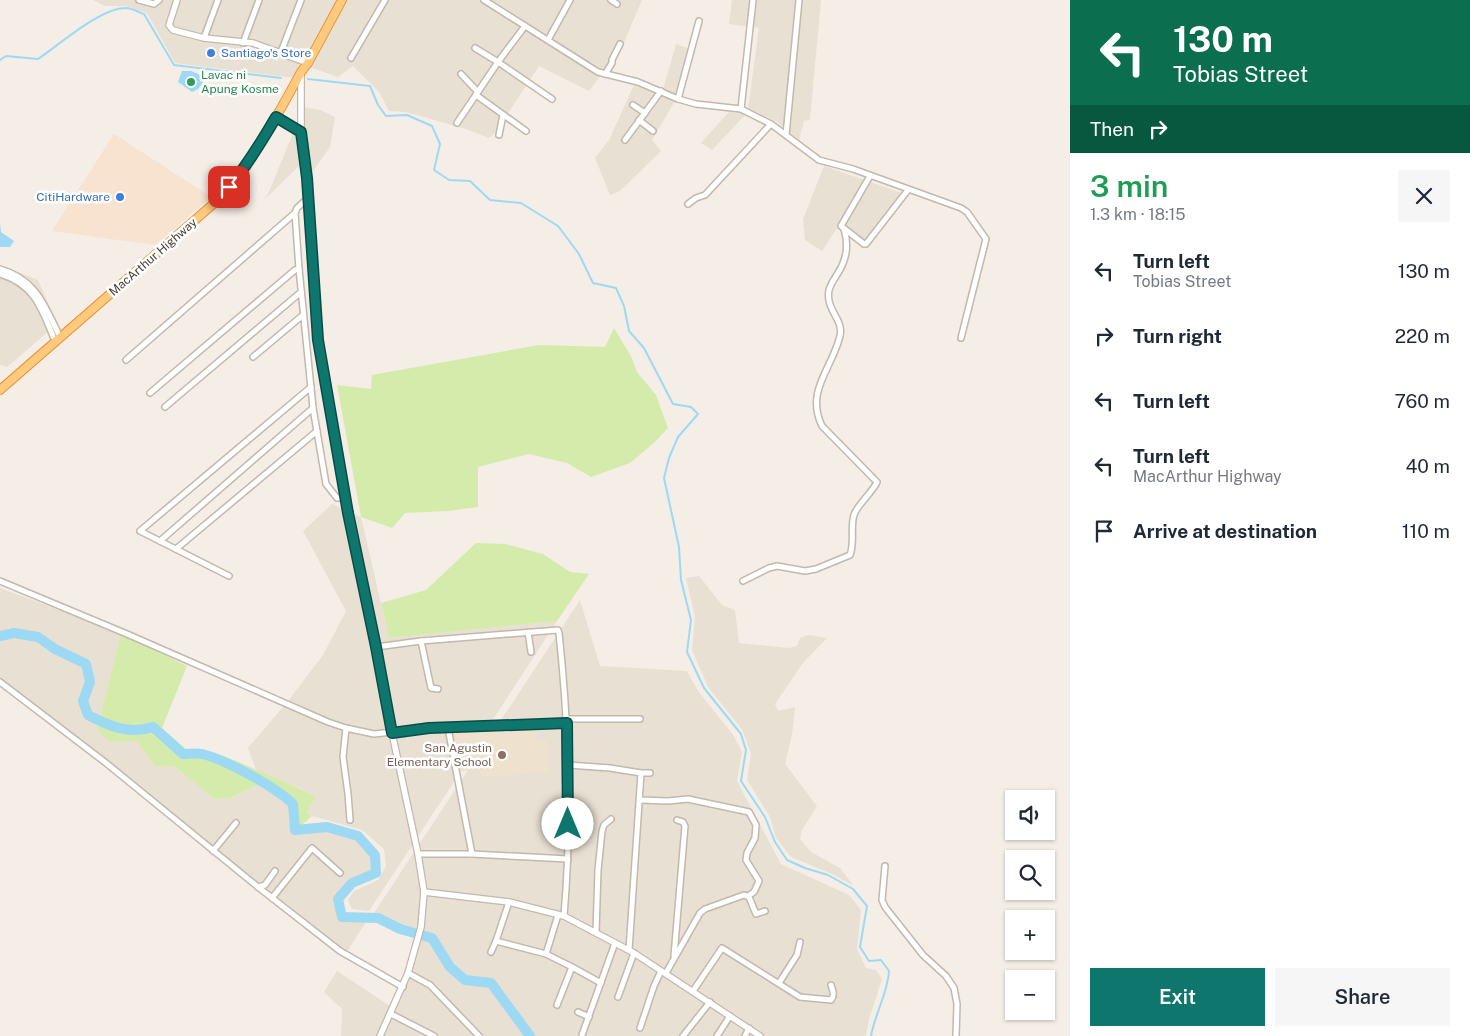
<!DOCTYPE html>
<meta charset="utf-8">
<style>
body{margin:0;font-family:"Public Sans",sans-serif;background:#f6f6f7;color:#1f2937;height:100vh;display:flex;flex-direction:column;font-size:19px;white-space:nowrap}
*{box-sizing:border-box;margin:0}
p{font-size:16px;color:#747a83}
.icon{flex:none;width:28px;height:28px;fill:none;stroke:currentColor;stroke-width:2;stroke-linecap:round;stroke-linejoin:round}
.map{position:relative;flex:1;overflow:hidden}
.side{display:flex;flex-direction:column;background:#fff;width:400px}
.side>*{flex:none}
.hud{background:#0b6e4f;color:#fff;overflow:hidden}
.fabs{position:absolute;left:1005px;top:790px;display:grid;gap:10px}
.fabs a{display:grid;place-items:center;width:50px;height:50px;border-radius:0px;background:#fff;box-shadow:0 1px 4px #0004;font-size:25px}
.pin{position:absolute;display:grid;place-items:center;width:42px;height:42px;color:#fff;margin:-21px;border-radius:10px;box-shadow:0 2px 8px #0006}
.me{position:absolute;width:55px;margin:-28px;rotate:0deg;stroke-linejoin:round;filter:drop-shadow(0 0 4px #0008)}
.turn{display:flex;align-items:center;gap:18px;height:105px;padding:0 20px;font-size:22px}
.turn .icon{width:65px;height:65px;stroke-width:2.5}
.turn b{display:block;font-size:35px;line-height:42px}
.then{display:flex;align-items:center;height:48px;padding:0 20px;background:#0003;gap:10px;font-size:19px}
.round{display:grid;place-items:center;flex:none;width:52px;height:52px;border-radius:0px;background:#f6f6f7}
.headline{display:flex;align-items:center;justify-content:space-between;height:85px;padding:0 20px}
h1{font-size:30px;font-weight:600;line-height:38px;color:#1e9e55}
.button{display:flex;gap:10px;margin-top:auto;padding:10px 20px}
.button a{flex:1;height:58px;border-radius:0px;background:#0f766e;color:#fff;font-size:20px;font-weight:600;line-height:58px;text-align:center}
.button a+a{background:#f6f6f7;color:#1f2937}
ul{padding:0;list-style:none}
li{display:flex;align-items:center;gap:15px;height:65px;padding:0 20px}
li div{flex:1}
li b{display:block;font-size:19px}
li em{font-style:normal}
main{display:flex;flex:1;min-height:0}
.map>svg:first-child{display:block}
.residential{fill:#e8e0d3}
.commercial{fill:#f7e3cf}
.education{fill:#eee2cf}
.green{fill:#d4ebac}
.water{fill:#9ed9f4}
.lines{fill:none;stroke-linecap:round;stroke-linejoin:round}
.stream{stroke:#9ed9f4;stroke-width:2}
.river{stroke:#9ed9f4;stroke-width:10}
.minor-casing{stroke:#c3b8ab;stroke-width:8}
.tertiary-casing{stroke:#c3b8ab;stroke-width:8}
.trunk-casing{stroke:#e6912d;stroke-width:10}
.minor{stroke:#fff;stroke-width:5}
.tertiary{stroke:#fff;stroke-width:5.5}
.trunk{stroke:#ffca7d;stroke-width:8}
.route-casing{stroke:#0a4d48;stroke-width:12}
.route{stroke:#0f766e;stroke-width:9}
.shop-dot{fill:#3f7fe0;stroke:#fff;stroke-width:2}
.leisure-dot{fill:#2e9e5b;stroke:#fff;stroke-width:2}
.education-dot{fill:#8d6e63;stroke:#fff;stroke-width:2}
.labels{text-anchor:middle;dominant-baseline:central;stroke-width:5;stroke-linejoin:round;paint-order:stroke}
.shop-label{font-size:12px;fill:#366cbe;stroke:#fff;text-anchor:start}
.leisure-label{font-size:12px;fill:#27864d;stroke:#fff;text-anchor:start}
.street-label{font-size:12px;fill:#473e35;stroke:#fff}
.education-label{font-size:12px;fill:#785e54;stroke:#fff;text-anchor:end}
</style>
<main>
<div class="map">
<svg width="1070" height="1036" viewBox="0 0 1070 1036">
<rect width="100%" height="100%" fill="#f4eee6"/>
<!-- residential -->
<g class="residential">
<path d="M93,0H338L295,78L175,63L147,13L126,6H105Z"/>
<path d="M345,0H642L623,45L589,91L539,66L495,133L489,138L466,129L406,112L389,111L379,92L353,66L338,77L309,67Z"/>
<path d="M732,0H821L810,120L804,121L799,140L776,121L748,108L759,28L729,24Z"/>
<path d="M676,44L690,49L676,95L663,90Z"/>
<path d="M634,85L675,101L652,140L661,151L620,191L610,195L595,158L609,140Z"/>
<path d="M304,107L320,110L335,117L330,147L313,171L301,164L264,200L268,194Z"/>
<path d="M729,112L746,114L712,150L701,143Z"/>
<path d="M824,166L902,193L868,247L837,228L822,251L805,240L803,219Z"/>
<path d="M0,265L38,280L57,324L7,367L0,365Z"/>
<path d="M332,504L361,517L389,638L557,621L492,721L453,731L461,771L369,911L352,909L348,900L354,891L378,880L386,866L384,849L362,830L312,816L307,812L316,797L300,788L256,770L248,748L288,701L323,655L346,611L303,531Z"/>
<path d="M699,576L722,605L735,610L739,643L790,648L797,646L800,638L808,635L827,638L803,663L775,704L778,711L795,707L792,735L785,764L817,806L802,830L800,839L811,852L840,868L854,886L832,874L791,857L776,838L770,817L747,780L751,754L743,731L708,687L692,650L695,617L686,578Z"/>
<path d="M0,588L121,633L97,730L138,741L155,767L174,766L214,799L230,798L257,785L282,795L292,804L294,832L327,829L356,838L374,855V871L352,883L337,900L342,918L366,922L346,953L0,681Z"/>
<path d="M580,600L600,666L687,671L698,691L734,736L742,752L737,781L781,864L849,895L861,910L857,949L866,968L876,970L882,979L869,1019L866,1036H534L493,981L466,977L453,966L433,936L401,927L379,916H372Z"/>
<path d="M422,936L431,939L450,967L465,981L491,984L529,1036H341L342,1009L324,992L337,971L396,1010Z"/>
</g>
<!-- commercial -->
<path class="commercial" d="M114,134L211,197L155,245L52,231Z"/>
<!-- education -->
<path class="education" d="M535,726L537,740H547L548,772L481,777L480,770L461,771L453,731Z"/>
<!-- green -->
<g class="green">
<path d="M614,328L631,356L637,372L656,395L668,428L655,442L630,463L591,477L567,463L529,454L478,467V507L448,511L405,513L392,528L361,517L337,385L371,389L372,375L539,345L605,347Z"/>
<path d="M476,543L505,544L543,554L570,572L589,574L557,621L389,638L381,603L426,590Z"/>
<path d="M121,633L187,666L162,728L187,750C212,749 234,760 257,770C277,779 297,786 316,797L307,812L312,816L294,832L292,805L282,795L257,785L230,798L214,799L174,766L155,767L137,741H109L97,730Z"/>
</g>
<!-- water -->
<g class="water">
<path d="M182,71H191L203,76V82L198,89L192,92L178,82Z"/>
<path d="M0,223L1,232L14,241L10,247H0Z"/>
</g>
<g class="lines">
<!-- stream -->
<g class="stream">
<path d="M0,60L6,56L38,59C59,45 100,8 126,8C131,8 139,12 144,14L174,65L281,78"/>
<path d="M308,79L370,86L378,105L386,116L407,115L432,126L440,144L434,170L449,180L470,181L490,200L521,203L558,226L579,254L593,283L616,288L624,306L629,331L644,348L673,404L691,407L698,414L678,437L669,458L664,478L679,547L681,580L691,620L687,652L704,688L741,734L746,750L741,781L765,817L775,842L787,860L805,868L828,875L853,889L867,906L860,947L869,961L881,960L889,971C888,993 875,1013 871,1036"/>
</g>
<!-- river -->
<path class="river" d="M0,636L14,633L38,637L55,649L86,664L90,682L83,701L88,715C109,726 129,735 153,727L183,754C189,754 196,753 202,754C227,760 275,787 293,804L295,830L327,827L358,836L375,855L376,873L352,883L338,899L342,917L378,918L400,929L432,938L450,967L465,980L491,983L530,1036"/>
<defs>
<g id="minor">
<path d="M139,0L154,4L159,0"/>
<path d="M484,0L598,72L638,82L678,99L696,104L741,109L771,124L819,160L853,169L961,208L967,212L986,239L961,338"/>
<path d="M611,0L617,4"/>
<path d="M204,38L218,0"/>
<path d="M548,40L570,0"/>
<path d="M243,43L259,0"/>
<path d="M475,48L498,62L552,99"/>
<path d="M281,52L301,0"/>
<path d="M351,58L385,0"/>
<path d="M461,74L478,92"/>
<path d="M605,74L612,63V60L620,44"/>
<path d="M476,95L526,131"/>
<path d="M678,99L699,21"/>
<path d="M633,105L645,113"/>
<path d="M741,109L753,0"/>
<path d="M639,120L653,131"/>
<path d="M457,123L498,62L525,26"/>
<path d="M499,135L503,115"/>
<path d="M786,135L799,0"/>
<path d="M625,140L661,91"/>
<path d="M870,176L841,226L864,244H866L908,190"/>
<path d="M308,198L297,208L295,213L299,269L313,408L326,484L337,498H346"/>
<path d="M688,204L696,198L705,195L771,124"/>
<path d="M0,269C36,279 45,306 60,337"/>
<path d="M0,274C36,285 42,310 55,341"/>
<path d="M253,357L303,315"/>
<path d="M126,360L295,213"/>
<path d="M150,393L295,270L299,269"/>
<path d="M165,407L301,292"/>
<path d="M160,541L313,408"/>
<path d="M176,549L317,431"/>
<path d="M229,576L140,531L311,387"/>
<path d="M0,581L127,634L328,722L346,728L374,734L429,728L567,723"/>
<path d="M743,581L769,568L777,566L805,571L816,569L850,555C855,542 850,528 854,515C857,505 872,493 877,482L822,426C805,391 832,369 840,336C844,319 825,310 829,290C831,283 835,278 838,273C847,259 849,245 844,229"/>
<path d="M528,632L531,652"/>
<path d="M421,641L431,688L438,689"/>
<path d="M376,647L421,641L558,630L559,633C569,727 572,822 564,916"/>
<path d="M0,682L106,763L258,887L340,951L403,987"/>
<path d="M567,719H640"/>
<path d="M346,728L343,757L348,794L350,820"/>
<path d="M448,728L472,854"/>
<path d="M568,765L610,768L641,773L629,950"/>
<path d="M641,773H650"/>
<path d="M640,800L668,801L688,799L749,812L756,825L755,838L747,853L746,860L759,881L754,892L748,896"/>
<path d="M213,851L236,823"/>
<path d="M418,854H472L568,859"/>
<path d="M885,866L882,900L885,907L923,955L946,976L954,988L957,1004L956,1036"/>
<path d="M258,887L265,885L275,871"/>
<path d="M272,898L312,848L340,873"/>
<path d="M509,902L496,941L546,954L572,967L557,1005"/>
<path d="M596,932L598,870L602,831L604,825L611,819"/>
<path d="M491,952L496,941"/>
<path d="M546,954L558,915"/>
<path d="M674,956L685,826L683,822L677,820"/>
<path d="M572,967L601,983"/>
<path d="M408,973L430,985L479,1036"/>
<path d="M666,973L700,913L705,909L744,895L749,897L756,914L765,911"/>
<path d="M779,983L797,955L800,942"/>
<path d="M693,991L722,948L800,997L831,1000C835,995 833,991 831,985"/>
<path d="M618,997L634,953"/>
<path d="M578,1012L589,1017"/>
<path d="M391,1014L434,1036"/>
<path d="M640,1028L654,986L661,971"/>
<path d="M582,1035L615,943"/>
<path d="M683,1036L710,1002"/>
<path d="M717,1036L730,1016"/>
<path d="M745,1036L749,1028"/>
</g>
<g id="tertiary">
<path d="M177,0L169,25L173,30L204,38L253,43L308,63"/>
<path d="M301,72V132L307,179L318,340L348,513L376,647L392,733L418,854L424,892L421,927L408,973L380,1036"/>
<path d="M276,117L301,132"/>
<path d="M424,892L509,902L564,916L634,953L760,1036"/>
</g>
<path id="trunk" d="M0,390L219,199C252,160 277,117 301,72L308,63L342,0"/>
</defs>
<!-- minor casing -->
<use href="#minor" class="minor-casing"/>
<!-- tertiary casing -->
<use href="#tertiary" class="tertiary-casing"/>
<!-- trunk casing -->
<use href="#trunk" class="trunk-casing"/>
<!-- minor -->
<use href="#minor" class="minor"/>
<!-- tertiary -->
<use href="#tertiary" class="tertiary"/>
<!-- trunk -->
<use href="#trunk" class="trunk"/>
</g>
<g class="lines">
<defs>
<path id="route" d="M229,187C247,166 262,141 276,117L301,132L307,178L318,340L348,513L376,647L392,733L429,728L567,723L568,824"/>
</defs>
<!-- route casing -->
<use href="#route" class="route-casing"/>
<!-- route -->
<use href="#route" class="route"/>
</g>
<!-- markers -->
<g class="shop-dot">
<circle cx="211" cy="53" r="5"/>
<circle cx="120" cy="197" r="5"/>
</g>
<circle class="leisure-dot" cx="191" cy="82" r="5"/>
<circle class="education-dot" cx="502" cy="755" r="5"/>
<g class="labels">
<!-- shop labels -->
<g class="shop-label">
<text x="221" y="53">Santiago's Store</text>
<text x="110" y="197" text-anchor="end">CitiHardware</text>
</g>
<!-- leisure labels -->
<g class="leisure-label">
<text x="201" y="75">Lavac ni<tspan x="201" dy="14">Apung Kosme</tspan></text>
</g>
<!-- street labels -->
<g class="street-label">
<text transform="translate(153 257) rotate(-41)">MacArthur Highway</text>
</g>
<!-- education labels -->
<g class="education-label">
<text x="492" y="748">San Agustin<tspan x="492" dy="14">Elementary School</tspan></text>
</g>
</g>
</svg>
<div class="fabs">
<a><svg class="icon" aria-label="sound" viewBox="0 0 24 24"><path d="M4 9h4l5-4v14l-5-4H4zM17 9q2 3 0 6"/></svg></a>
<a><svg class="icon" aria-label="search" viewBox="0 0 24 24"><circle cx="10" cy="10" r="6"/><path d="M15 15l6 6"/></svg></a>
<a>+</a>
<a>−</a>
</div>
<div class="pin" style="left:229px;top:187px;background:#d93025"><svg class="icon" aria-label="arrive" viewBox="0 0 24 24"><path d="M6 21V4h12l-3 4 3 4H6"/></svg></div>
<svg class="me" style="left:568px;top:824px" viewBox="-20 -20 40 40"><circle r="19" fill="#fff"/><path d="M0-13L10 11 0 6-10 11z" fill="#0f766e"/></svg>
</div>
<section class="side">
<div class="hud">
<div class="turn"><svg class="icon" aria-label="left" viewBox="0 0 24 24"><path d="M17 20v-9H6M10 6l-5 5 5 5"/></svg><div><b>130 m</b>Tobias Street</div></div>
<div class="then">Then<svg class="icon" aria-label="right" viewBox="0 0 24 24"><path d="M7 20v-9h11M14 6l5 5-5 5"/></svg></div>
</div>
<div class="headline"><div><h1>3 min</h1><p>1.3 km · 18:15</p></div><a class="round"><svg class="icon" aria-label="close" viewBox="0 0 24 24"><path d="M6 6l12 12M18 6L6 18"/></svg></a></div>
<ul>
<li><svg class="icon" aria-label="left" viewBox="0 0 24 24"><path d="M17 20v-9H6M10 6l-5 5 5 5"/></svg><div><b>Turn left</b><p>Tobias Street</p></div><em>130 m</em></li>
<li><svg class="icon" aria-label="right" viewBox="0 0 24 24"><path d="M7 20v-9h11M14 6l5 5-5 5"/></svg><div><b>Turn right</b></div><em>220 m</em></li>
<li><svg class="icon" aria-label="left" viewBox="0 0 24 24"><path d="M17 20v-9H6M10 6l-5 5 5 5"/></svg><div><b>Turn left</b></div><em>760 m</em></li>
<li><svg class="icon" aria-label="left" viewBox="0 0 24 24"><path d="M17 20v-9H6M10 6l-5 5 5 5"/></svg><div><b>Turn left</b><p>MacArthur Highway</p></div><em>40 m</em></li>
<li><svg class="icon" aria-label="arrive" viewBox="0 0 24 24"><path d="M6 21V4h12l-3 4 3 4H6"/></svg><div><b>Arrive at destination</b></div><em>110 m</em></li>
</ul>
<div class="button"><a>Exit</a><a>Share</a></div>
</section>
</main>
